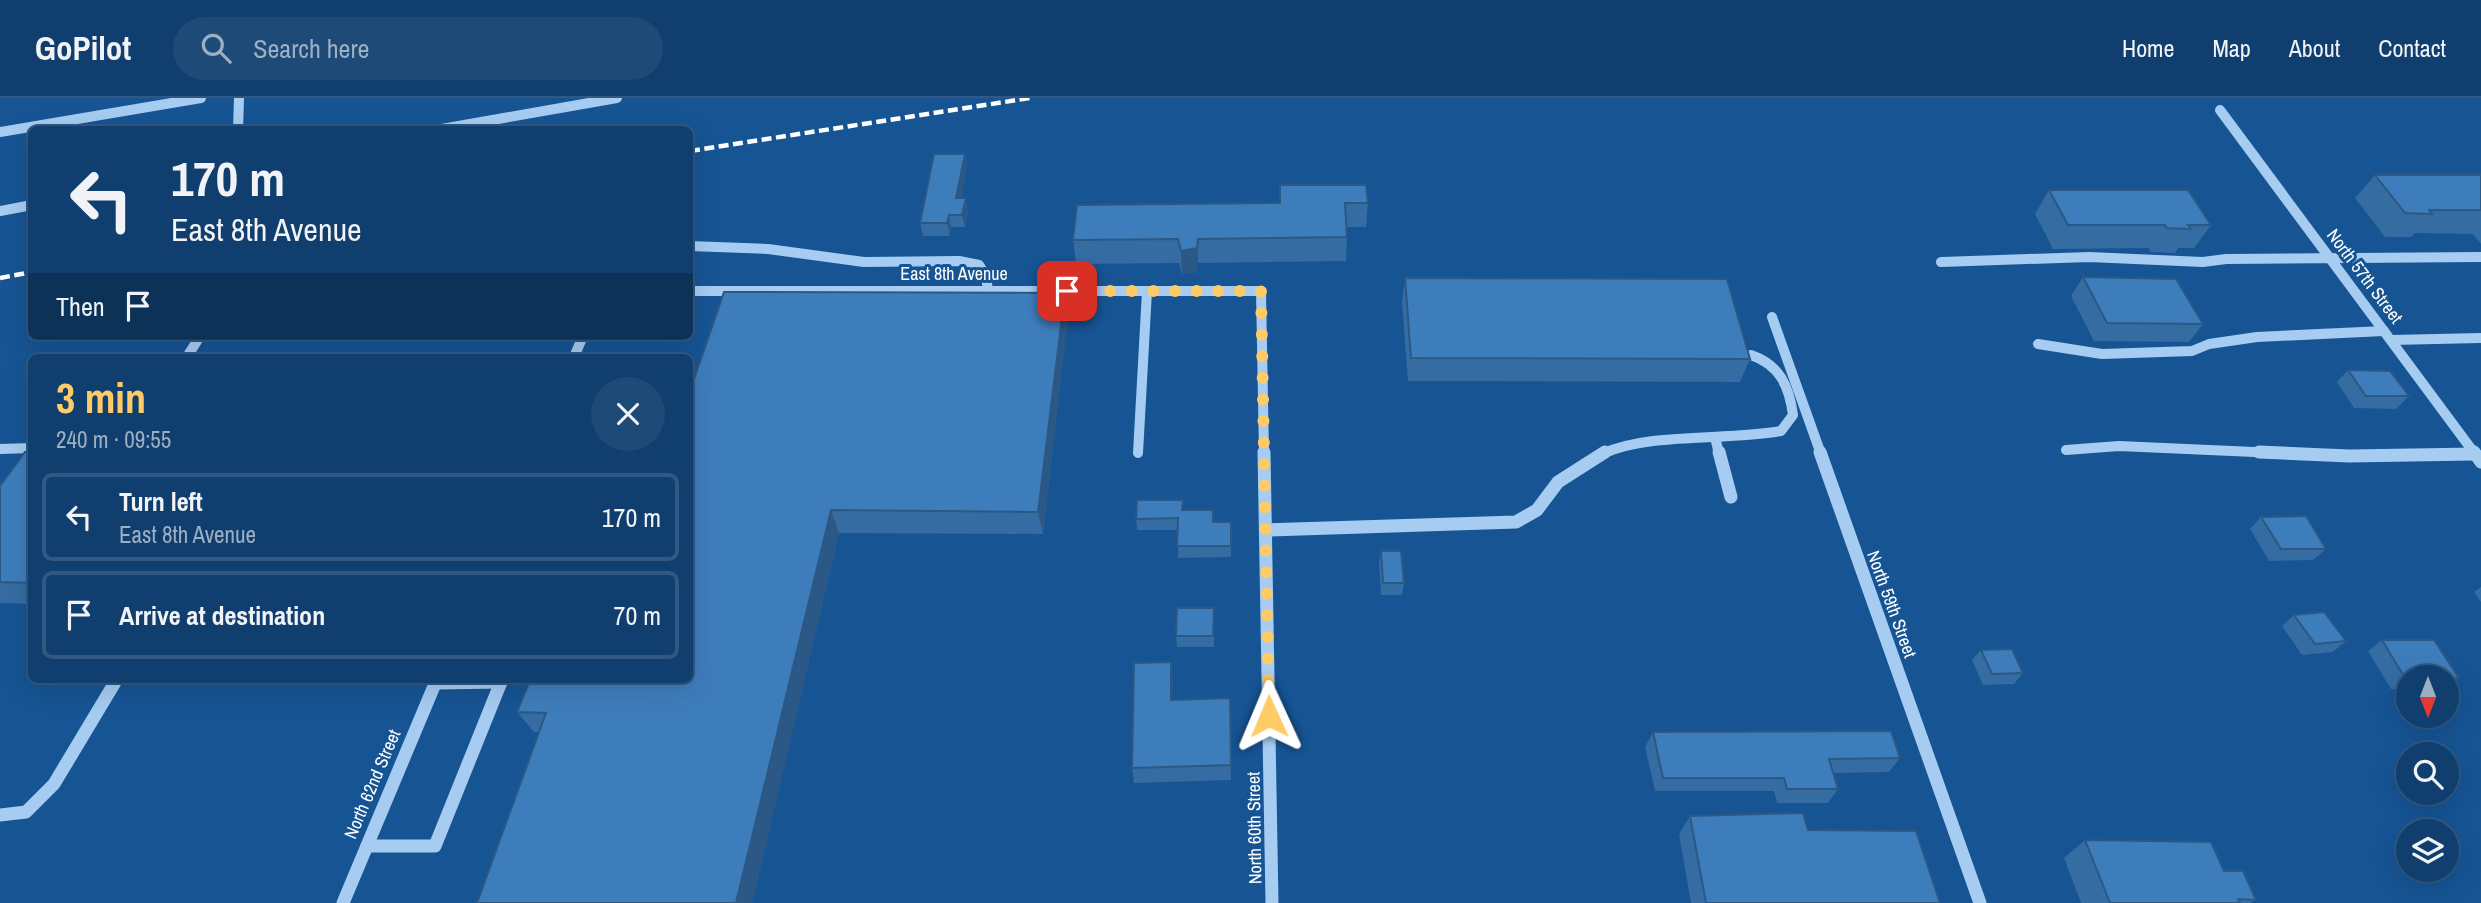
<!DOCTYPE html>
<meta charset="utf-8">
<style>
body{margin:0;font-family:"Archivo Narrow",sans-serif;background:#1e4a77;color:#f1f3f6;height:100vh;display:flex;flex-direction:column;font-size:26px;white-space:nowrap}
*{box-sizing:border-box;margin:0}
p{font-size:23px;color:#9cafc3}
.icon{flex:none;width:38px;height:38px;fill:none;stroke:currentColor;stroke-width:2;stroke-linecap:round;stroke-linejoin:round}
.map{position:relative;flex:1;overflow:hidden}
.sheet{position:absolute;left:28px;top:256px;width:665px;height:329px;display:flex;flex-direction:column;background:#103f6f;border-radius:10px;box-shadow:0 7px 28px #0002,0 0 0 2px #305882}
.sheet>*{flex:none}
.hud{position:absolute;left:28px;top:28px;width:665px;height:214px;border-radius:10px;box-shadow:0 7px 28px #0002,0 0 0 2px #305882;background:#103f6f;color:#f1f3f6;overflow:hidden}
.needle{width:46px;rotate:180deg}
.controls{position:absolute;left:2396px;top:567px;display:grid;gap:14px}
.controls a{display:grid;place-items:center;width:63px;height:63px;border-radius:50%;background:#103f6f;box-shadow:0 7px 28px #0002,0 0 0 2px #305882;font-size:35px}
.pin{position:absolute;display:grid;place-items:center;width:60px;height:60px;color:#fff;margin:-30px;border-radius:14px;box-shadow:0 4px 10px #0006}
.me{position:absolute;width:77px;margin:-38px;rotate:359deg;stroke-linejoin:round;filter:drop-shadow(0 0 5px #0008)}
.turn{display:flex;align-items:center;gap:24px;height:147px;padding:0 28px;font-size:32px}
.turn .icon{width:91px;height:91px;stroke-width:2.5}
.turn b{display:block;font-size:49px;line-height:60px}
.then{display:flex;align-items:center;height:66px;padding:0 28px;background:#0003;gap:14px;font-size:26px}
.round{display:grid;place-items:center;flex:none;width:74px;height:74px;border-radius:37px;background:#1e4a77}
.summary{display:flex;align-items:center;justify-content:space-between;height:119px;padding:0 28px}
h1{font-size:42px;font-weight:800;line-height:52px;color:#ffcb66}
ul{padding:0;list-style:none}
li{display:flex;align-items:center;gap:21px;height:88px;margin:0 14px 10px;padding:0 14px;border:4px solid #305882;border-radius:10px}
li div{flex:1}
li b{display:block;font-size:26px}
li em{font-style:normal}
header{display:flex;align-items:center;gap:42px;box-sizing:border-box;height:98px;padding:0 35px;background:#103f6f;border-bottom:2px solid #305882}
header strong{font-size:33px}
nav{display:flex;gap:38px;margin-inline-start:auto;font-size:24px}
.search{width:490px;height:63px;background:#1e4a77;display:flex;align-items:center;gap:18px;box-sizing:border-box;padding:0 24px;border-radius:38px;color:#9cafc3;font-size:26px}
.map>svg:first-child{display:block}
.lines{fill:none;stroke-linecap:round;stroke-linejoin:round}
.minor-far1{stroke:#a6ccf1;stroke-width:10}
.minor{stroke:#a6ccf1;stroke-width:13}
.rail{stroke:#fff;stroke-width:4.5;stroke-dasharray:10 4.5;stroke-linecap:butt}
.wall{fill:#356ca2}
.shaded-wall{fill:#2b5884}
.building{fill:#3e7dbc;stroke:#2b5884;stroke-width:2}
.route{stroke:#ffcb66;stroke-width:12;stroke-dasharray:0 21.6}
.labels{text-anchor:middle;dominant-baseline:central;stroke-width:6;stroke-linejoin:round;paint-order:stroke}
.street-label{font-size:18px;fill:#fff;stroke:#165494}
</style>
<header>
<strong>GoPilot</strong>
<div class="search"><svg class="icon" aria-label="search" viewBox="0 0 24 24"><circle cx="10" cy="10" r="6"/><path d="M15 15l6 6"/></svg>Search here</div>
<nav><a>Home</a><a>Map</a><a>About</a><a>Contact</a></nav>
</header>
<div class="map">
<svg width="2481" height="805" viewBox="0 0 2481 805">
<rect width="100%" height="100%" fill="#165494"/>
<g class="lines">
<!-- minor-far1 -->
<g class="minor-far1">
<path d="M2220,12L2475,356"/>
<path d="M238,32L239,0"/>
<path d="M436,32L617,0"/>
<path d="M0,34L201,0"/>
<path d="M0,113L32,107"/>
<path d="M690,148L768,151L864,164L959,163L979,167L986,178L988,193"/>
<path d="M1941,164L2089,159L2203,164L2226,161L2481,159"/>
<path d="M690,193H1261L1264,356"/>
<path d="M1772,219L1821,356"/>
<path d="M2391,242L2481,240"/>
<path d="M2038,246L2102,256L2192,253L2209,246L2257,239L2384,233"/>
<path d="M187,259L200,238"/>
<path d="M280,259H485"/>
<path d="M574,259L583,238"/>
<path d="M1715,339L1719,356"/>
<path d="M0,351L32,350"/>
<path d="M2066,352L2119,348L2300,356"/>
<path d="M1138,355L1147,193"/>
<path d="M1602,356C1649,334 1728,343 1781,333L1793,317C1789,288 1780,267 1751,257"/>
</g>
<!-- minor -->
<g class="minor">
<path d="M1264,354L1272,805"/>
<path d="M1719,354L1731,399"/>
<path d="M1820,354L1980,805"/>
<path d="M2259,354L2349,358L2475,356"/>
<path d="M2474,354L2481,364"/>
<path d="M1266,432L1516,424L1537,412L1558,384L1605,354"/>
<path d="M436,585L501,584L502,581"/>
<path d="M0,717L26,714L54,686L117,581"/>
<path d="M367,748H435L501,584"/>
<path d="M343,805L437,581"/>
</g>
<!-- rail -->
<g class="rail">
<path d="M690,53L1030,0"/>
<path d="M0,180L32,174"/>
</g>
</g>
<!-- wall -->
<g class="wall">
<path d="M965,56L967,68L961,100L968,113L965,129H951L950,138H923L920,125Z"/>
<path d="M2375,77H2481V146L2473,136L2415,135L2411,139H2385L2355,100Z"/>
<path d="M1280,87L1368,105L1366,129H1347V139L1346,163L1198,165V174L1182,176L1179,165L1076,166L1073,142L1279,105Z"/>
<path d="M2049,92L2211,127L2194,150H2178L2175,155L2151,154L2149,150L2053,151L2035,116Z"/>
<path d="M2083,179L2203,226L2189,244L2094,243L2071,198Z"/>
<path d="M1405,180L1750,261L1740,284L1408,283L1402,204Z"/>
<path d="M1065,195L1068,218L1043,436L839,435L752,805H477L539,634H534L517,614L690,581V293Z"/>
<path d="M249,238H341L338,243H254Z"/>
<path d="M2348,272L2409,298L2396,311L2354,310L2337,284Z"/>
<path d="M32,354V506L0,505V388Z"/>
<path d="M1183,402V412L1213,424H1231V459L1178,460V432H1137L1136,421Z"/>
<path d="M2261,419L2326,451L2313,462L2269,463L2250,431Z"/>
<path d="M1381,453L1404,485L1402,497H1381L1379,465Z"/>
<path d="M2481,489V504L2474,494Z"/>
<path d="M1214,510V549H1177L1176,538Z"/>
<path d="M2294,517L2346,543L2333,554L2302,557L2282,528Z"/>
<path d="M2382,542L2459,580L2446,589V579H2408V591H2391L2368,553Z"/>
<path d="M1981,552L2023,575L2014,586L1983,587L1972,562Z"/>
<path d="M1171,564L1172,602L1230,600L1231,682L1134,685L1132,670Z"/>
<path d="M1653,634L1900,660L1889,674L1833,675L1838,691L1828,705H1777L1774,693H1655L1645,649Z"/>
<path d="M1690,718L1808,732L1940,805H1691L1679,736Z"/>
<path d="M2085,742L2224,773L2256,802L2250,805H2081L2064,760Z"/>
</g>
<!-- shaded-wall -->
<g class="shaded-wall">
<path d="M965,56L967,68L959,113L956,100Z"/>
<path d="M966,100L968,113L965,129L962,117Z"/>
<path d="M949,117L951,129L950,138L947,125Z"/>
<path d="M1198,141V174L1182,176L1181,153Z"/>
<path d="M1065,195L1068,218L1043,436L1038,414Z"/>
<path d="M334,238H341L338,243Z"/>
<path d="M831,412L839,435L752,805H736Z"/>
<path d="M1171,564L1173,580L1172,617L1171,602Z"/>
</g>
<!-- building -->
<g class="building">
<path d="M934,56H965L956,100H966L962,117H949L947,125H920Z"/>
<path d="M2375,77H2481V112H2429L2432,116L2405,115Z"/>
<path d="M1280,87H1366L1368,105H1345L1347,139L1198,141L1197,150L1181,153L1178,141L1073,142L1077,107L1280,105Z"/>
<path d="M2049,92H2188L2211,127H2188L2191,131L2167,130L2165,127H2068Z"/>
<path d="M2083,179L2176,181L2203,226L2107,225Z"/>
<path d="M1405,180L1727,181L1750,261L1411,260Z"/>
<path d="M724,194L1065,195L1038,414L831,412L736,805H477L546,615L517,614L530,582L690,581V293Z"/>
<path d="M2348,272L2390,273L2409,298H2366Z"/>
<path d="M25,354H32V485L0,484V388Z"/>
<path d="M1137,402H1183L1182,412H1213V424H1231V448H1177L1178,420L1136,421Z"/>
<path d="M2306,418L2326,451H2281L2261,419Z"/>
<path d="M1381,453H1401L1404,485H1383Z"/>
<path d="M1177,510H1214L1213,538H1176Z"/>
<path d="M2324,514L2346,543L2315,546L2294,517Z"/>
<path d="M2382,542H2434L2459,580H2446V579L2405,580Z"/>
<path d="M2012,551L2023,575L1992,576L1981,552Z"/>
<path d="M1171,564V602L1230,600L1231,667L1132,670L1134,565Z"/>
<path d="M1891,633L1900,660L1829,661L1838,691H1787L1784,680H1663L1653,634Z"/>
<path d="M1803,715L1808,732L1916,733L1940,805H1706L1690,718Z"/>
<path d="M2085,742L2211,744L2224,773H2243L2256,802L2238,801L2240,805H2110Z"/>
</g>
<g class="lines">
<!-- route -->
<path class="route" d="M1067,193H1261L1269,618"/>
</g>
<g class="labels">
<!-- street labels -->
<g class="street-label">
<text x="954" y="175">East 8th Avenue</text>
<text transform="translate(2365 178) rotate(53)">North 57th Street</text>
<text transform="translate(1892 506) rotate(70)">North 59th Street</text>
<text transform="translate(372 686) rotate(-67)">North 62nd Street</text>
<text transform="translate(1254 730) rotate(-91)">North 60th Street</text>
</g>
</g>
</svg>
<div class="controls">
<a><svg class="needle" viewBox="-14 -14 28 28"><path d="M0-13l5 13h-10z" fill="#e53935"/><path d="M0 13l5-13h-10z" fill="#9cafc3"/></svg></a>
<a><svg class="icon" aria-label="search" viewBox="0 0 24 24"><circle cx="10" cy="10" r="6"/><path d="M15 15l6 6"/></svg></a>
<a><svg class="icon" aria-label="layers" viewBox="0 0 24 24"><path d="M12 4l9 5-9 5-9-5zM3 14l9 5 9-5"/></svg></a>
</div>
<div class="pin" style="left:1067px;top:193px;background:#d93025"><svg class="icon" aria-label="arrive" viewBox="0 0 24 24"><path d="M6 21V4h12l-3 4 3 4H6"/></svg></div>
<svg class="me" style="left:1269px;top:618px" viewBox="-20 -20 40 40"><path d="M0-17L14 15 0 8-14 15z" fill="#ffcb66" stroke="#fff" stroke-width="4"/></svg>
<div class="hud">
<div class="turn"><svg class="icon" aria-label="left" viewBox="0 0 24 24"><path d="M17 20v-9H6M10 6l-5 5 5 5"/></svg><div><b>170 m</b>East 8th Avenue</div></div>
<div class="then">Then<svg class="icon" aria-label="arrive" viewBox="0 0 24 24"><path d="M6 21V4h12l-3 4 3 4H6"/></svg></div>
</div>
<section class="sheet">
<div class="summary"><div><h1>3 min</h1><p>240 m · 09:55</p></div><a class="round"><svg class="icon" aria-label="close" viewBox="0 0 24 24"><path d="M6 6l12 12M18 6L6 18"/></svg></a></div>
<ul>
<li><svg class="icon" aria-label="left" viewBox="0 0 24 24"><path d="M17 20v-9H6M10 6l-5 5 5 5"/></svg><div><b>Turn left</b><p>East 8th Avenue</p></div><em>170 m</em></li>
<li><svg class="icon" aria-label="arrive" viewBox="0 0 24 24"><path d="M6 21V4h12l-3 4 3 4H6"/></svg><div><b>Arrive at destination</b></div><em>70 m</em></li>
</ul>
</section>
</div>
